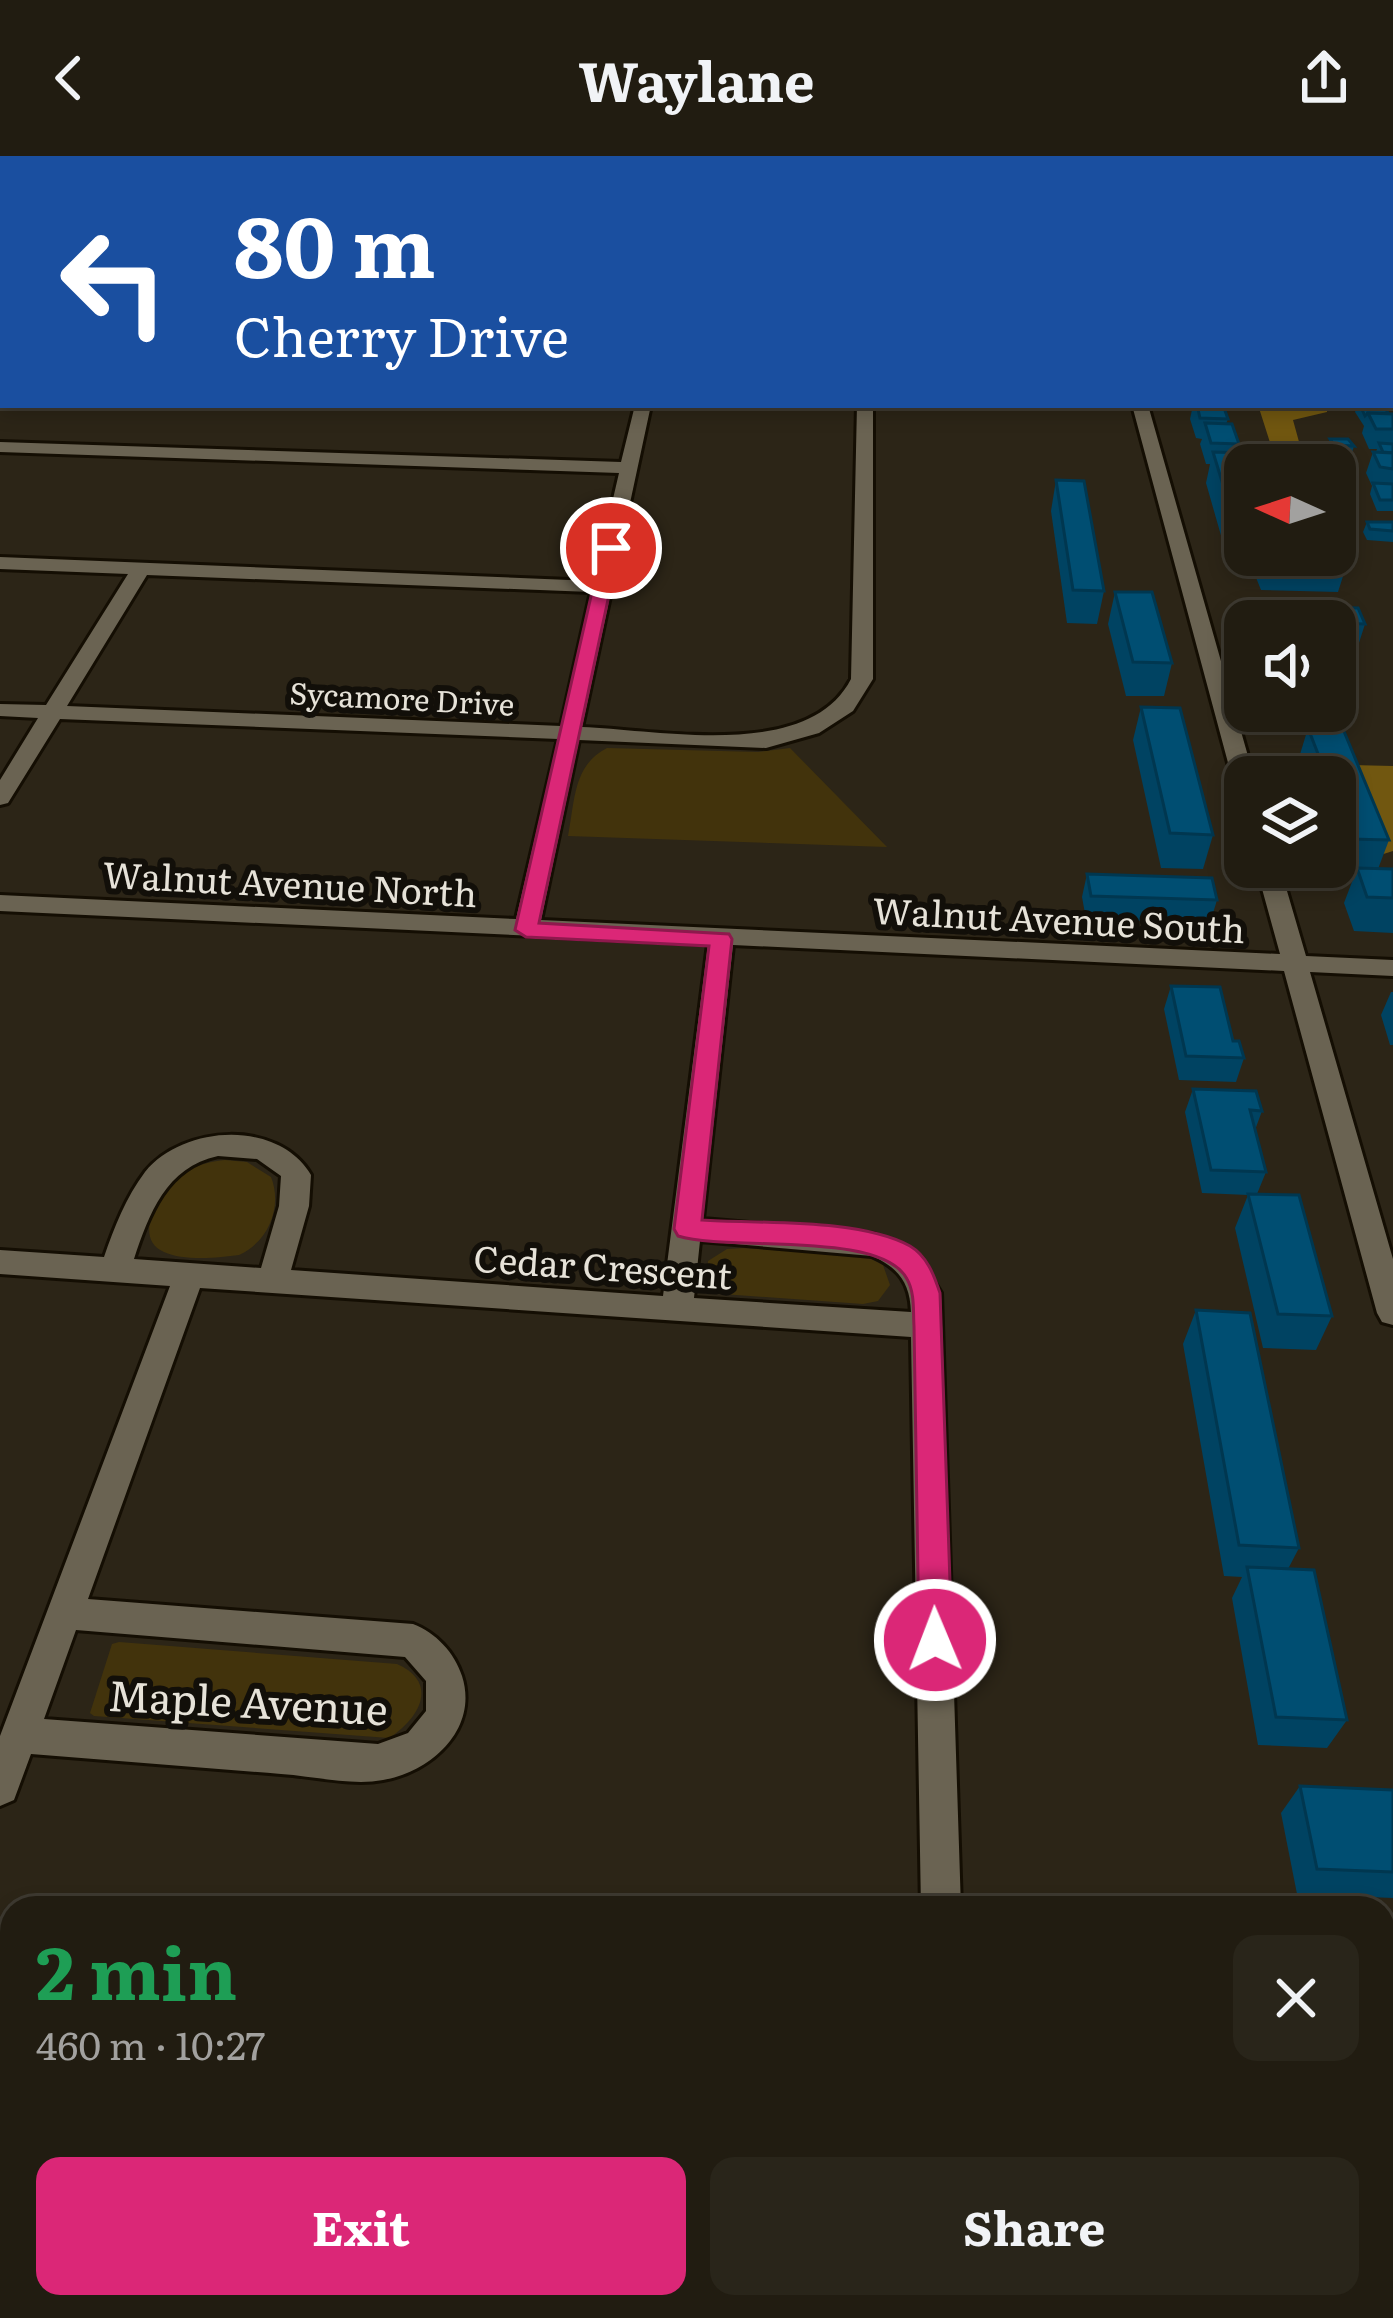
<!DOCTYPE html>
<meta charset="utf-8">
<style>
body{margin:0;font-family:Literata,serif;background:#29251a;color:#f1f3f6;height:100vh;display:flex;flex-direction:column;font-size:45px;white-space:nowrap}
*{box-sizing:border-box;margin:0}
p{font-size:39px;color:#a2a19f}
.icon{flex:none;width:66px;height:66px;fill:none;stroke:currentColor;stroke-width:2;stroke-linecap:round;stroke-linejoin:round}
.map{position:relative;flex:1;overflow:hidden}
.details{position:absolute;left:0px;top:1740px;width:1395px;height:423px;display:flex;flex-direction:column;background:#211c11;border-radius:36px 36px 0 0;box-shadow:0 6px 18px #0003,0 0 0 3px #3e3a31}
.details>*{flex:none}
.top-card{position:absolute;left:0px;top:0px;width:1395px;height:252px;box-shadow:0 6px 18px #0003,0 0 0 3px #3e3a31;background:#1a4fa0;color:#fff;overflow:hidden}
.needle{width:78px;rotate:273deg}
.tools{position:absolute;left:1224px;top:288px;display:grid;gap:24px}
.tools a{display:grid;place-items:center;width:132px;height:132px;border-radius:24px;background:#211c11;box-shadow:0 6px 18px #0003,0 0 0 3px #3e3a31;font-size:60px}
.pin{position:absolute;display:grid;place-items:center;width:102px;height:102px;color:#fff;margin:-51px;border:6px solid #fff;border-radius:50%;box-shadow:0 3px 12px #0007}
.me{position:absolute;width:132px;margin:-66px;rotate:359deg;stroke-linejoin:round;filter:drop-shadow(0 0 9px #0008)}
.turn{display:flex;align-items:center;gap:42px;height:252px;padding:0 36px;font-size:54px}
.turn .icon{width:156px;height:156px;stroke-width:2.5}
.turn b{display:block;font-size:84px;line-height:102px}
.round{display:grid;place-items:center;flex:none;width:126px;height:126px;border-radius:24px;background:#29251a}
.overview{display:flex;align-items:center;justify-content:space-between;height:204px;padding:0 36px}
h1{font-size:72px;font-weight:700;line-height:90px;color:#1e9e55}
.primary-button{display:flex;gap:24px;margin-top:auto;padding:24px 36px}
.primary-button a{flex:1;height:138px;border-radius:24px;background:#db2777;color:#fff;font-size:48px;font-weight:700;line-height:138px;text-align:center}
.primary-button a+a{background:#29251a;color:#f1f3f6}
header{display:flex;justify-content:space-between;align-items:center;height:156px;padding:0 36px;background:#211c11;font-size:54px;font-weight:700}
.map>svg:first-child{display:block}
.green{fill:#42330c}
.forest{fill:#715710}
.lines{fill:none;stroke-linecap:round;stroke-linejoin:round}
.minor-casing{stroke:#140e03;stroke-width:6}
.major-casing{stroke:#140e03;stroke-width:6}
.minor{fill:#6a6352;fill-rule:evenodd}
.major{fill:#a88c45;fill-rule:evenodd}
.wall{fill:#004362}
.building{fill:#004e72;stroke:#003750;stroke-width:3}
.route{fill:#db2777;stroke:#8e194d;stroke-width:3}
.labels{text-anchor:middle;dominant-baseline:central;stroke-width:12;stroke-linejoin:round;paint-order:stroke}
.far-street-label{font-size:30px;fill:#e6e2d8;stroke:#120f09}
.street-label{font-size:36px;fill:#e6e2d8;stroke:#120f09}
.near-street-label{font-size:42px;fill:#e6e2d8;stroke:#120f09}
</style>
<header><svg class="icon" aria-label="back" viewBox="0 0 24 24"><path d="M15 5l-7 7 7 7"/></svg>Waylane<svg class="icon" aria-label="share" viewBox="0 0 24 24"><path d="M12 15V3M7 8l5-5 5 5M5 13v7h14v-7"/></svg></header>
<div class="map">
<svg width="1393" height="2162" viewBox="0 0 1393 2162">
<rect width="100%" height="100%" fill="#2c2517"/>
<!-- green -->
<g class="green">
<path d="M607,592L758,596L790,592L887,691L568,680C575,645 573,609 607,592Z"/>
<path d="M225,1004L247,1006L271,1021C283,1051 268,1086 239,1099C218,1102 183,1105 164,1096C128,1080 166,1025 189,1014C200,1008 213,1005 225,1004Z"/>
<path d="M743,1092L865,1100L883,1109L890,1129L878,1145L863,1148L722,1138L707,1124L708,1105L727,1093Z"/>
<path d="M119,1486L397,1508C440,1527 419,1563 389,1582L94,1560L90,1557L112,1488Z"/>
<path d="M750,2151H910L905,2162H745Z"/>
</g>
<!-- forest -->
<g class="forest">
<path d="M1252,249H1327V256L1293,264L1304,304L1330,309H1245L1242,306L1274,299L1259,252Z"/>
<path d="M1235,449L1249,455L1252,465H1245V555H1279L1281,562L1236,572L1221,480L1228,476Z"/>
<path d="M1351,609L1393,610V695L1374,701Z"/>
</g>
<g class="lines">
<defs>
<g id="minor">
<rect x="868" y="0" width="12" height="3"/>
<rect x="0" y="105" width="3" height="8"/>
<path d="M3,207V217L0,218V208Z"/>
<path d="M635,249H651L582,571C661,574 809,605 851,523L857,249H873V523L853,555L819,577L766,592L579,584L541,764L1280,798L1256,711H1280L1306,800L1393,804V820L1310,816L1393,1103V1169L1382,1166L1377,1157L1284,815L733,789L703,1063L874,1078L917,1098L941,1137L961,1752H921L911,1181L200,1132L88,1443L413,1468C436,1477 454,1496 462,1520C479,1573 431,1616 383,1624C352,1630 313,1620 281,1618C198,1611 115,1605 31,1598L14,1644L0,1650V1580L170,1130L0,1118V1094L104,1101C114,1072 126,1041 145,1016C183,969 278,963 311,1019L309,1050L291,1114L663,1140L708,788L0,755V739L516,763L558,583L60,563L8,647L0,649V624L38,562L0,560V548L46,549L128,418L0,413V401L594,425L619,317L0,296V286L621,306ZM147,419L591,436L561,570L67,550ZM218,1000L257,1003L281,1020L279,1050L261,1112L134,1103C149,1058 166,1011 218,1000ZM700,1085L872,1100C899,1112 910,1127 911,1156L694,1142ZM76,1474L405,1501L426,1525V1555L408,1577L378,1588L44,1563Z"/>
<path d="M1132,249H1148L1254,621H1245V636L1234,629Z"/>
<path d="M0,2130L12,2132V2151H99L104,2162H0Z"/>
<path d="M693,2151H748L743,2162H688Z"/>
<path d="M915,2151H963L960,2162H912Z"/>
</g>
<g id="major">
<path d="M1290,0H1302L1304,3H1292Z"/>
<rect x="0" y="38" width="3" height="8"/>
<rect x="1392" y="70" width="1" height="8"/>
<path d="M1392,172L1393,173V184L1392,183Z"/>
</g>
</defs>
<!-- minor casing -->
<use href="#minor" class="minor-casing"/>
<!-- major casing -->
<use href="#major" class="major-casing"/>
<!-- minor -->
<use href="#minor" class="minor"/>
<!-- major -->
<use href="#major" class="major"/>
</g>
<!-- wall -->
<g class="wall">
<path d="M1193,249H1223L1228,263L1226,268L1239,288L1237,297L1245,309V398L1226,397L1206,327L1210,308H1206L1200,288L1202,283L1196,282L1190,263Z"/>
<path d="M1350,249H1384L1388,257L1393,258V355H1377L1370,338L1372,330L1366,317L1373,296H1376L1377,293H1369L1362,277L1364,270L1355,256L1356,253L1352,252Z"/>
<path d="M1330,283L1354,290L1351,300H1331L1327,293Z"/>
<path d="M1056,324L1104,435L1097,468L1067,467L1051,355Z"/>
<path d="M1367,366H1393V386L1367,384L1363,376Z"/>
<path d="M1261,399H1338L1345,414L1338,436L1261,434L1255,419Z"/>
<path d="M1115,436L1172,507L1164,540H1126L1108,468Z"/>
<path d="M1281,451L1365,468L1358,490H1335V465H1276Z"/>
<path d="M1141,551L1213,679L1203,713L1161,712L1133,584Z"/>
<path d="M1308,572L1389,684L1378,713H1393V777L1354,775L1344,747L1355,718H1338L1335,710V621H1303L1298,605Z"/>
<path d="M1087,718L1217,744L1210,767L1086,763L1082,741Z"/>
<path d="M1171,830L1244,902L1236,926L1179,924L1164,853Z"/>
<path d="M1391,836H1393V889H1390L1381,859Z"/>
<path d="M1193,933L1262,955L1255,974L1266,1016L1257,1038L1332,1160L1316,1194L1263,1192L1235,1072L1248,1039L1202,1037L1185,956Z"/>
<path d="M1196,1154L1299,1392L1288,1413L1347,1564L1327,1592L1258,1589L1232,1442L1242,1421L1224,1420L1183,1188Z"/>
<path d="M1300,1630L1393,1634V1742L1297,1738L1281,1657Z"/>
</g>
<!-- building -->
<g class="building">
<path d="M1009,0H1042L1043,3H1009Z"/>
<path d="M1064,0H1112L1113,3H1065Z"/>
<path d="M1195,0L1255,1L1256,3H1196Z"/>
<path d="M1197,249H1223L1228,263L1200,262Z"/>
<path d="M1360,249H1384L1388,257H1368L1365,260Z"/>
<path d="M1368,257L1393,258V273H1376Z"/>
<path d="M1205,267L1232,268L1239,288L1211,287Z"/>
<path d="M1330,283H1348L1354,290L1334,289Z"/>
<path d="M1379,287L1393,288V297L1383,296Z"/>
<path d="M1213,296L1245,297L1249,309H1245V366L1234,365Z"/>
<path d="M1373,296L1393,297V313L1380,311Z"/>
<path d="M1056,324L1084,325L1104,435L1073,434Z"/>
<path d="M1373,327L1393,328V344H1380Z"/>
<path d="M1367,366H1393V375L1370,373Z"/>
<path d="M1262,399H1338L1345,414L1267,413Z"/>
<path d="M1115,436H1152L1172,507L1133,506Z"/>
<path d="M1281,451L1358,452L1365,468L1335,467V465H1286Z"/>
<path d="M1141,551L1180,552L1213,679L1170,677Z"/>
<path d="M1308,572L1343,573L1389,684L1350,683L1335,643V621H1327Z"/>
<path d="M1357,712L1393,713V742L1367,741Z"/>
<path d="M1087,718L1212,722L1217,744L1091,740Z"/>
<path d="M1171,830L1220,831L1233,885H1239L1244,902L1186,900Z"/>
<path d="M1193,933L1256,935L1262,955L1250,954L1266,1016L1211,1014Z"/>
<path d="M1248,1038L1299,1039L1332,1160L1278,1158Z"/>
<path d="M1196,1154L1250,1157L1299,1392L1239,1389Z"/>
<path d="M1247,1411L1314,1414L1347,1564L1276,1561Z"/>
<path d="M1300,1630L1393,1634V1716L1317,1713Z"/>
</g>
<!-- route -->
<path class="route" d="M611,386L619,392L539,767L729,778L732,783L702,1064C761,1068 858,1062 910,1090C927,1100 934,1119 940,1137L952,1484L947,1494L935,1499L923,1494L919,1484L914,1170C913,1155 915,1137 907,1123C881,1074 729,1096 678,1080L674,1073L709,790L526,781L515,774L602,392Z"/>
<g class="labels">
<!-- far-street labels -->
<g class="far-street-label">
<text transform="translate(402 541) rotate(3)">Sycamore Drive</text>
</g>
<!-- street labels -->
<g class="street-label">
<text transform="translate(290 726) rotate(3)">Walnut Avenue North</text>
<text transform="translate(1059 762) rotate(3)">Walnut Avenue South</text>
<text transform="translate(603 1109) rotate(4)">Cedar Crescent</text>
</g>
<!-- near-street labels -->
<g class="near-street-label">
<text transform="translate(248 1544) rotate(3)">Maple Avenue</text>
</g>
</g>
</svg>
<div class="tools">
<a><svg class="needle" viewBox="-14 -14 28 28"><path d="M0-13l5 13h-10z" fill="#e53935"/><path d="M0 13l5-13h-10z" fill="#a2a19f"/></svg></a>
<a><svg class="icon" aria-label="sound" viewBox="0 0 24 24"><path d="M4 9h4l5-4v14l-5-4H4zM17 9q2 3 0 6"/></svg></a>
<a><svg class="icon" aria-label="layers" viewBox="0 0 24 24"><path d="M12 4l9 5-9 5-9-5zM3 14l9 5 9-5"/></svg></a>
</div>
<div class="pin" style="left:611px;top:392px;background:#d93025"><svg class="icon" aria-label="arrive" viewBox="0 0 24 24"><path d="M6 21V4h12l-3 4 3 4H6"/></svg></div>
<svg class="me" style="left:935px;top:1484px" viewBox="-20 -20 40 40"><circle r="17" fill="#db2777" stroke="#fff" stroke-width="3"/><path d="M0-11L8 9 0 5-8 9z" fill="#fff"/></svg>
<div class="top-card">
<div class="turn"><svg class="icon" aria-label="left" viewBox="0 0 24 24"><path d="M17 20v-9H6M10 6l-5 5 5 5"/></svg><div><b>80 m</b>Cherry Drive</div></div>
</div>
<section class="details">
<div class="overview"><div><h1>2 min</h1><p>460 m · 10:27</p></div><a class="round"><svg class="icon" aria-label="close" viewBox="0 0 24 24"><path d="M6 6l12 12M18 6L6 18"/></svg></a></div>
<div class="primary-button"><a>Exit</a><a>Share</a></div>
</section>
</div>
